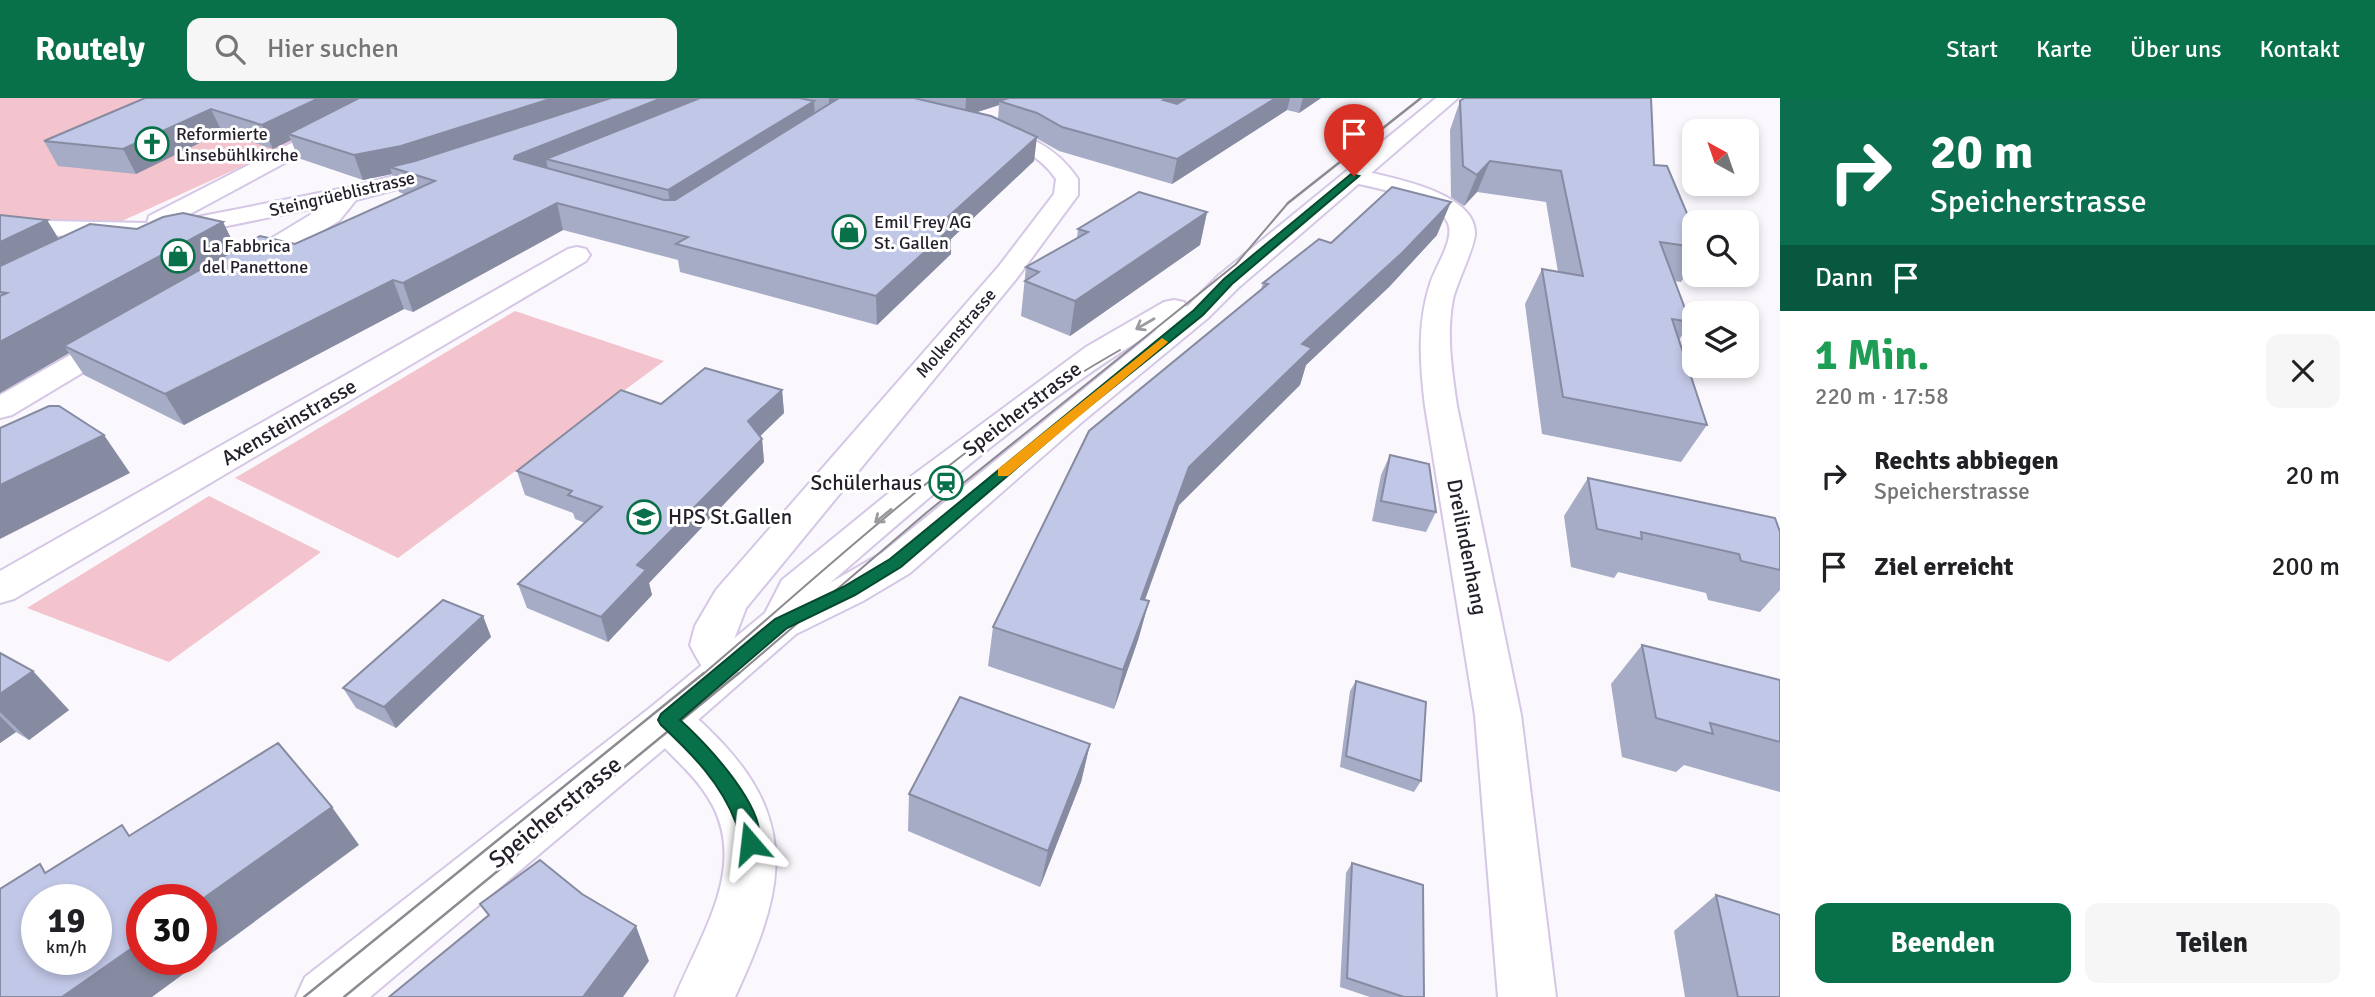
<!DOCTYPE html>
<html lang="de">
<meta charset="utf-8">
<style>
body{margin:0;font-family:Signika,sans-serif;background:#f6f6f6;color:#202124;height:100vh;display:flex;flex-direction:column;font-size:26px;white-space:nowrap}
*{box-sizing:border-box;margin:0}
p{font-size:23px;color:#757577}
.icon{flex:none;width:38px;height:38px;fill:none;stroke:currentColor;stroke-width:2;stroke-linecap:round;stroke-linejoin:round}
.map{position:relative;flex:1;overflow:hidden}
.details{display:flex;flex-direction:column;background:#fff;width:595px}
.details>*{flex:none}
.banner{background:#0b6e4f;color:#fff;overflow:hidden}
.needle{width:46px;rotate:320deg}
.controls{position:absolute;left:1682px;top:21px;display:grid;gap:14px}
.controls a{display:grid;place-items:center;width:77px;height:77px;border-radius:14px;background:#fff;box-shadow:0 4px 10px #0003;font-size:35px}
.speed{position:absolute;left:21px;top:786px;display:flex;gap:14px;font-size:35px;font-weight:700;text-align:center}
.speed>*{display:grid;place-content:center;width:91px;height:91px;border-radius:50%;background:#fff;box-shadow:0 4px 10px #0003;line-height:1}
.speed small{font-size:18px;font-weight:400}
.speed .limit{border:10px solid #d22;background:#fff;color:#111}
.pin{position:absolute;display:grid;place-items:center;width:60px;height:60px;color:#fff;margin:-72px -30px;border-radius:50% 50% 50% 0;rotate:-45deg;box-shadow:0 0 7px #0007}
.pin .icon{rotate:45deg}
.me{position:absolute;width:77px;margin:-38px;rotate:343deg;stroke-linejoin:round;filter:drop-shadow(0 0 5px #0008)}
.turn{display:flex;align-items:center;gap:24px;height:147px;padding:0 35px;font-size:32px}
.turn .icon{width:91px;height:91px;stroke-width:2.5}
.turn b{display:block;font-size:49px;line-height:60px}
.then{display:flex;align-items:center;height:66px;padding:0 35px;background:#0003;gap:14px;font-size:26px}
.round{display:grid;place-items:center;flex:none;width:74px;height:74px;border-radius:14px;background:#f6f6f6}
.overview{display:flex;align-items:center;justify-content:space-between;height:119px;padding:0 35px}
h1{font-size:42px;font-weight:700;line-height:52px;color:#1e9e55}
.action{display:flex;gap:14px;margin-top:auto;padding:14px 35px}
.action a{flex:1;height:80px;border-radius:14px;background:#097149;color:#fff;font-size:28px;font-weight:700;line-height:80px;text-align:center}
.action a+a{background:#f6f6f6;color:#202124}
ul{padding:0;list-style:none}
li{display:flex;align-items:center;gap:21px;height:91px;padding:0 35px}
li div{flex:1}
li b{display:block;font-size:26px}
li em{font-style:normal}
header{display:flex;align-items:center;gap:42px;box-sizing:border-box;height:98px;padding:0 35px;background:#097149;color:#fff}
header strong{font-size:33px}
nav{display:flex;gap:38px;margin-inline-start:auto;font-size:24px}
.search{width:490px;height:63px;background:#f6f6f6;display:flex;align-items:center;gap:18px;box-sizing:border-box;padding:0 24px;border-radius:14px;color:#757577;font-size:26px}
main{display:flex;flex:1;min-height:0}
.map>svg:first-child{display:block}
.green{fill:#f3c4cd}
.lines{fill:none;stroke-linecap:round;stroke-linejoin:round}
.street-casing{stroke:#d5c7e5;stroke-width:4}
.secondary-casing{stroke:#d5c7e5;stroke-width:4}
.street{fill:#fff;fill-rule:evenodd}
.secondary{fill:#fff;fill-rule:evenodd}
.tram-far1{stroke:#8e8a92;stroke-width:2}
.tram{stroke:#8e8a92;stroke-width:2.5}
.rail{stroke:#8e8a92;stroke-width:2.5}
.wall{fill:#a6abc6;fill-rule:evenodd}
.shaded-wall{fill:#878ba1}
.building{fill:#c1c7e6;stroke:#878ba1;stroke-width:2;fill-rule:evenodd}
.oneway{stroke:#9c9a9f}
.route{fill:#097149;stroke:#06492f;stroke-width:2}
.slow{fill:#f59e0b}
.labels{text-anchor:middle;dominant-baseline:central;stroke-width:6;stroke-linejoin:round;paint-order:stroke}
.far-poi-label{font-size:18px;fill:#241f2a;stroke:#fff;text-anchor:start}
.far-street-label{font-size:18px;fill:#241f2a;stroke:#fff}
.street-label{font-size:21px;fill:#241f2a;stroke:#fff}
.poi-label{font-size:21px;fill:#241f2a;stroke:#fff;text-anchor:end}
.near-street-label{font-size:24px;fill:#241f2a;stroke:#fff}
</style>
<header>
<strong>Routely</strong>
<div class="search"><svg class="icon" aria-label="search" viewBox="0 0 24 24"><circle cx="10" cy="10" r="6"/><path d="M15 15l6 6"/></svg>Hier suchen</div>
<nav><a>Start</a><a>Karte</a><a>Über uns</a><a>Kontakt</a></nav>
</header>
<main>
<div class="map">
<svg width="1780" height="899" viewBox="0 0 1780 899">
<rect width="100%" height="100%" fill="#faf7fd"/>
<!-- green -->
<g class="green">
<path d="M0,0H392L122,123L0,121Z"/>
<path d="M515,213L664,263L398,460L235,380Z"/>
<path d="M209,398L321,454L169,564L27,510Z"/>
</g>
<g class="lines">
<defs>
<g id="street">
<path d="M380,0H405L177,123L360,87L446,64L454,66L457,71L454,76L356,102L339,123L250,176H232L228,170L232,164L325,108L183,137L142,140L0,136V122L147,125L149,118Z"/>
<path d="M986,26C1025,36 1055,47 1078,81V97L1017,180L746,510L733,544L750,569L743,581C712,591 703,572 690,547L695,528L716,492L999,168L1054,96L1056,81C1038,54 1009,44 979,36L976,32Z"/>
<path d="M1354,71C1384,78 1476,93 1475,135C1475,149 1457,184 1453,201C1446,237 1452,273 1457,308L1521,617L1556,899H1498L1475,617L1425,308C1420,266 1417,226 1430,186C1435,169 1455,142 1448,125C1437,100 1370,89 1346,83L1343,78Z"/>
<path d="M577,149L586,151L590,157L586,163L14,501L0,505V473L568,151Z"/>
<path d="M122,230L132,233L137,239L132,245L12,317L0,320V297L112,233Z"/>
<path d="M667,603C691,611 708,630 725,648C803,733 778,805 735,899H675C702,833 754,761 703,692C686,667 658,649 644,622L651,609Z"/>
</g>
<path id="secondary" d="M1436,0H1458L1238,190L1208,220L1082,324L910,475L863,503L796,536L683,635L370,899H296L305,879L651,609L765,515L782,482L890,394L1086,249L1164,204L1174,202L1184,204L1187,209L1218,178ZM1158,231L882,455L830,485C932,396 1043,300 1158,231Z"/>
</defs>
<!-- street casing -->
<use href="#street" class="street-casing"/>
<!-- secondary casing -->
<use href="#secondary" class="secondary-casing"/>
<!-- street -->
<use href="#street" class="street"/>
<!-- secondary -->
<use href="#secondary" class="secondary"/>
<!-- tram-far1 -->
<g class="tram-far1">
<path d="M702,577C840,460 961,342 1120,252"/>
<path d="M737,577L926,415L1236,166L1288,105"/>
</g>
<!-- tram -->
<g class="tram">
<path d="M304,899L704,575"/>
<path d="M344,899L739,575"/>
</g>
<!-- rail -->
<path class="rail" d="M1288,105L1421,0"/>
</g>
<!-- wall -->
<g class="wall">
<path d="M145,0H1321L1299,15L1287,12L1172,86L1059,53L1036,40L1034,63L951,141V156L877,227L680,174L678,162L563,132L413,214L404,211L184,327L84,277L69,255L0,295V117L47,122L59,141L137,131L223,124L236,151L295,146L406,97L399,94L392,76L363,82L298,60L291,42L273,51L222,34L136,76L58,68L44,43ZM999,7L998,21L977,14L987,11Z"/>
<path d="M1460,3L1654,67L1694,132V163L1681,184L1675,183L1690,224L1679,242L1707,327L1681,364L1542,336L1525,206L1542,171L1558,174L1546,104L1477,94L1464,108L1451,99L1450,32Z"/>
<path d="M1207,114L1200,147L1070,238L1021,218L1026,169L1077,140L1078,131Z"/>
<path d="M1437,137L1389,189L1306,267L1300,287L1179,407L1145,502L1149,503L1138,542L1114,611L988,568L993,529L1261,191L1263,185L1331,145Z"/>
<path d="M782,292L784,315L760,338L762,341L764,364L649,485L652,497L608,544L527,510L518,486L585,425L575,421L573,415L525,397L517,373L661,306Z"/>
<path d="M1390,357L1436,414L1426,434L1372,423L1381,377Z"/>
<path d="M1588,380L1780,434V492L1760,514L1708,502L1706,495L1618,474L1614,480L1571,469L1564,418Z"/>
<path d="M483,518L491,539L396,630L356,610L343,590Z"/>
<path d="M1642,547L1780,582V694L1684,667L1676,674L1622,659L1611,586Z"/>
<path d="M0,555L69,612L29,642L16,634L0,645Z"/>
<path d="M1356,583L1421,683L1414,694L1340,669L1350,593Z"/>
<path d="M1090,646L1081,684L1040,789L908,733L909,696Z"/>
<path d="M1352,765L1424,899H1370L1340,889L1346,775Z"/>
<path d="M1716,797L1780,899H1685L1674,833Z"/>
</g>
<!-- shaded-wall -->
<g class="shaded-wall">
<path d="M319,0H374L288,36L291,42L273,51L262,27Z"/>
<path d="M553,0H629L409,72L390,69L392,76L363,82L354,57Z"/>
<path d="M662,0H715L546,61L548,72L514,61L515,58Z"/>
<path d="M829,0H843L829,14Z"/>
<path d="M966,0H1021L999,3V7L965,18Z"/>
<path d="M1166,0H1195L1159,25L1163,2Z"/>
<path d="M1276,0H1290L1287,12L1172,86L1177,61Z"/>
<path d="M1303,0H1321L1299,15Z"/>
<path d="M814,3L815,23L672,115L668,92Z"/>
<path d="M211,11L222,34L136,76L123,51Z"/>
<path d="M1037,39L1034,63L951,141V156L877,227L876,198L940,126Z"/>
<path d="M1490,63L1477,94L1464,108L1477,77Z"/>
<path d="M1451,104L1437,137L1389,189L1306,267L1300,287L1179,407L1131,540L1141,501L1189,369L1302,246Z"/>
<path d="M557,105L563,132L413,214L403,185Z"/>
<path d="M1207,114L1200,147L1070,238L1075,203Z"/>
<path d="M47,122L67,155L0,189V144Z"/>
<path d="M223,124L239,157L64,248L69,255L0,295V244Z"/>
<path d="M393,182L404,211L184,327L165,296Z"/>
<path d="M782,292L784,315L751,347L748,323Z"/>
<path d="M104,337L130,375L0,441V387Z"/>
<path d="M762,341L764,364L649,485L652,497L608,544L601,519L637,467Z"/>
<path d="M1149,503L1138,542L1114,611L1123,572Z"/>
<path d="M483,518L491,539L396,630L384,609Z"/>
<path d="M33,573L69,612L29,642L0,614V596Z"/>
<path d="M0,618L16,634L0,645Z"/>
<path d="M1090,646L1081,684L1040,789L1048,753Z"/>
<path d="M332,709L359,747L152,899H62L142,843V861H201V802Z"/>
<path d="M636,828L649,863L623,899H583Z"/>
</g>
<!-- building -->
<g class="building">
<path d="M145,0H319L262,27L211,11L123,51L44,43Z"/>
<path d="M359,0H553L401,48L354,57L288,36Z"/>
<path d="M611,0H662L515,58L514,61L664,102H675L839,0H914L991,18L1037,39L940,126L952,129L876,198L676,146L688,139L557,105L403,185L393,182L165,296L64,248L260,138L295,146L435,83L390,69L415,63Z"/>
<path d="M700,0H799L814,3L668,92L546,61Z"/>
<path d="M1009,0H1166L1163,2L1177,6L1187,0H1276L1177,61L1062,29L1037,15L999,3Z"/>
<path d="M1464,0H1651L1654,67L1667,68L1694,132V149L1660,144L1690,224L1672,221L1707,327L1563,299L1542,171L1583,178L1561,73L1490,63L1477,77L1463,68L1460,3Z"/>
<path d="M1392,89L1451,104L1403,154L1302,246L1312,250L1189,369L1141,501L1149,503L1123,572L993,529L1089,333L1268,186L1263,185L1319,141L1331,145Z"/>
<path d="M1139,94L1207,114L1075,203L1025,183L1039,174L1026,169L1088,134L1078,131Z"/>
<path d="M183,115L223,124L0,244V198L7,195L0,194V168L90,126L137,131L163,119Z"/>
<path d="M0,117L47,122L0,144Z"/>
<path d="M705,270L782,292L748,323L762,341L637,467L646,472L601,519L518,486L602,409L568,397L572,393L517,373L621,292L661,306Z"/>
<path d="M49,308H59L104,337L0,387V330Z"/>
<path d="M1390,357L1429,366L1436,414L1381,403Z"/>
<path d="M1588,380L1775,420L1780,434V472L1741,463L1739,456L1641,434L1642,441L1597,431Z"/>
<path d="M443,502L483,518L384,609L343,590Z"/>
<path d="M1642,547L1780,582V644L1710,625L1713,636L1656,620Z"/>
<path d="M0,555L33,573L0,596Z"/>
<path d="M1356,583L1426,604L1421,683L1346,658Z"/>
<path d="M960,599L1090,646L1048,753L909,696Z"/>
<path d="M278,645L332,709L201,802H142V843L62,899H0V791L40,766L45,775L122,727L129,738ZM37,802H96V861H37Z"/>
<path d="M540,762L582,796L636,828L583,899H389L489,817L480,806Z"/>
<path d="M1352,765L1423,787L1424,899H1404L1347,880Z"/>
<path d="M1716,797L1780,817V899H1738Z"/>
</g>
<!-- one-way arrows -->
<defs><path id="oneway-shaft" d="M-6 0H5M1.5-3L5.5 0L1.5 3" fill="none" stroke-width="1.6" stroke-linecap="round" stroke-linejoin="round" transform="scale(1.75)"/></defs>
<g class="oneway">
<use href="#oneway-shaft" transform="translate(1145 226) rotate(150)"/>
<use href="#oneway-shaft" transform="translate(883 418) rotate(141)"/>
</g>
<!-- route -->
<path class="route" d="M1351,76L1359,78L1232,186L1203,217L1075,320L901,469L855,497L787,530L680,622C705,644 774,716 757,751L750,754L742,751C738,743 739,734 736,725C721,685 692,656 661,627L658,622L661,616L775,521L843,489L890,461L1194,212L1224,181Z"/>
<!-- slow -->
<path class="slow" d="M1162,240L1168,244L1166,246L1008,378H998V371Z"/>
<!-- icons -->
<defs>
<symbol id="church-ring" viewBox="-11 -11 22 22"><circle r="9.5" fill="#fff" stroke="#097149" stroke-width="1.5"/><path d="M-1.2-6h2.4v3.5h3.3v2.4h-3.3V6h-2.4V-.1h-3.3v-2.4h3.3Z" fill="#097149"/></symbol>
<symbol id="shop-ring" viewBox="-11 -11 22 22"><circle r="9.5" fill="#fff" stroke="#097149" stroke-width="1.5"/><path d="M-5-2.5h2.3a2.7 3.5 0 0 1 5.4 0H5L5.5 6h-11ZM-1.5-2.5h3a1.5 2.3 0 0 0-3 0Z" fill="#097149"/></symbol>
<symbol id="station-ring" viewBox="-11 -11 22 22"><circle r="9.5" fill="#fff" stroke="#097149" stroke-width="1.5"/><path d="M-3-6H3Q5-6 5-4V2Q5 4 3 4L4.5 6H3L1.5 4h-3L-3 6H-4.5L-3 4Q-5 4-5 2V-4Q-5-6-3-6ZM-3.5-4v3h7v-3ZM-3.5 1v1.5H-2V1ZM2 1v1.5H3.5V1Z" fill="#097149"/></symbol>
<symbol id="school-ring" viewBox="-11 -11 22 22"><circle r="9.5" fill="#fff" stroke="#097149" stroke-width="1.5"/><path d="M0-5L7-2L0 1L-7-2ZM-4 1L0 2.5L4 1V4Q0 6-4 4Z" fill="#097149"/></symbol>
</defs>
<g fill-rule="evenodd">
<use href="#church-ring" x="133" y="27" width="38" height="38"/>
<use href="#shop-ring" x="830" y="115" width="38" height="38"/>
<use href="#shop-ring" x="159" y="139" width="38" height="38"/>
<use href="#station-ring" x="927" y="366" width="38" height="38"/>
<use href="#school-ring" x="625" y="400" width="38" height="38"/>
</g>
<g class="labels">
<!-- far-poi labels -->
<g class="far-poi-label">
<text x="176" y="36">Reformierte<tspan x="176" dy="21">Linsebühlkirche</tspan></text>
<text x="874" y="124">Emil Frey AG<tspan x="874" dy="21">St. Gallen</tspan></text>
<text x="202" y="148">La Fabbrica<tspan x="202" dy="21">del Panettone</tspan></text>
</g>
<!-- far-street labels -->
<g class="far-street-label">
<text transform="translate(342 96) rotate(-13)">Steingrüeblistrasse</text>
<text transform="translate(956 235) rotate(-49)">Molkenstrasse</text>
</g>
<!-- street labels -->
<g class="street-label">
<text transform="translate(1022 311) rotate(-37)">Speicherstrasse</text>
<text transform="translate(289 324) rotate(-30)">Axensteinstrasse</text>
<text transform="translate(1467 449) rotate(79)">Dreilindenhang</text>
</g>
<!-- poi labels -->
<g class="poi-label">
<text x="922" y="385">Schülerhaus</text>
<text x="668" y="419" text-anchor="start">HPS St.Gallen</text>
</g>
<!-- near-street labels -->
<g class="near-street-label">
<text transform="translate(555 714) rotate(-39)">Speicherstrasse</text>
</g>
</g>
</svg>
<div class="controls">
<a><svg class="needle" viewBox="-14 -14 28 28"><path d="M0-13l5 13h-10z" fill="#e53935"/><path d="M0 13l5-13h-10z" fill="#757577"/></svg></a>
<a><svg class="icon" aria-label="search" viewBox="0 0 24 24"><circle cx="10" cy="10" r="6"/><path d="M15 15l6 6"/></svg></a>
<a><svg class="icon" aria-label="layers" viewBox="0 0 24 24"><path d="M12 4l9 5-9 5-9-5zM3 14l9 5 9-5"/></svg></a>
</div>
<div class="speed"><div>19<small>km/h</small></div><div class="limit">30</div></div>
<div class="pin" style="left:1354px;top:78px;background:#d93025"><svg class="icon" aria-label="arrive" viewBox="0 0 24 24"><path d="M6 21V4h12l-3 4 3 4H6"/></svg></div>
<svg class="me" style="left:750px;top:745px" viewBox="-20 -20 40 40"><path d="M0-17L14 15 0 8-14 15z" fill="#097149" stroke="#fff" stroke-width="4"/></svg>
</div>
<section class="details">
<div class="banner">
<div class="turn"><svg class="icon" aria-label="right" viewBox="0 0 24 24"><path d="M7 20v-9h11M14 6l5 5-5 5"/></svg><div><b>20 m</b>Speicherstrasse</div></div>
<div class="then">Dann<svg class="icon" aria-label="arrive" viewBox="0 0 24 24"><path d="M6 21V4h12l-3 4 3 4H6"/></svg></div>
</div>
<div class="overview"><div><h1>1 Min.</h1><p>220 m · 17:58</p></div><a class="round"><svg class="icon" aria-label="close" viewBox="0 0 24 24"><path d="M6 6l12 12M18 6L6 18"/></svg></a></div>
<ul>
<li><svg class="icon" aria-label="right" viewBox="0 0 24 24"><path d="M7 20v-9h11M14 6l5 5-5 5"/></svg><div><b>Rechts abbiegen</b><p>Speicherstrasse</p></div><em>20 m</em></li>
<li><svg class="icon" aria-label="arrive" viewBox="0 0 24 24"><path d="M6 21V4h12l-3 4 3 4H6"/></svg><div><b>Ziel erreicht</b></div><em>200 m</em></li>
</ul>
<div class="action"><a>Beenden</a><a>Teilen</a></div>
</section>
</main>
